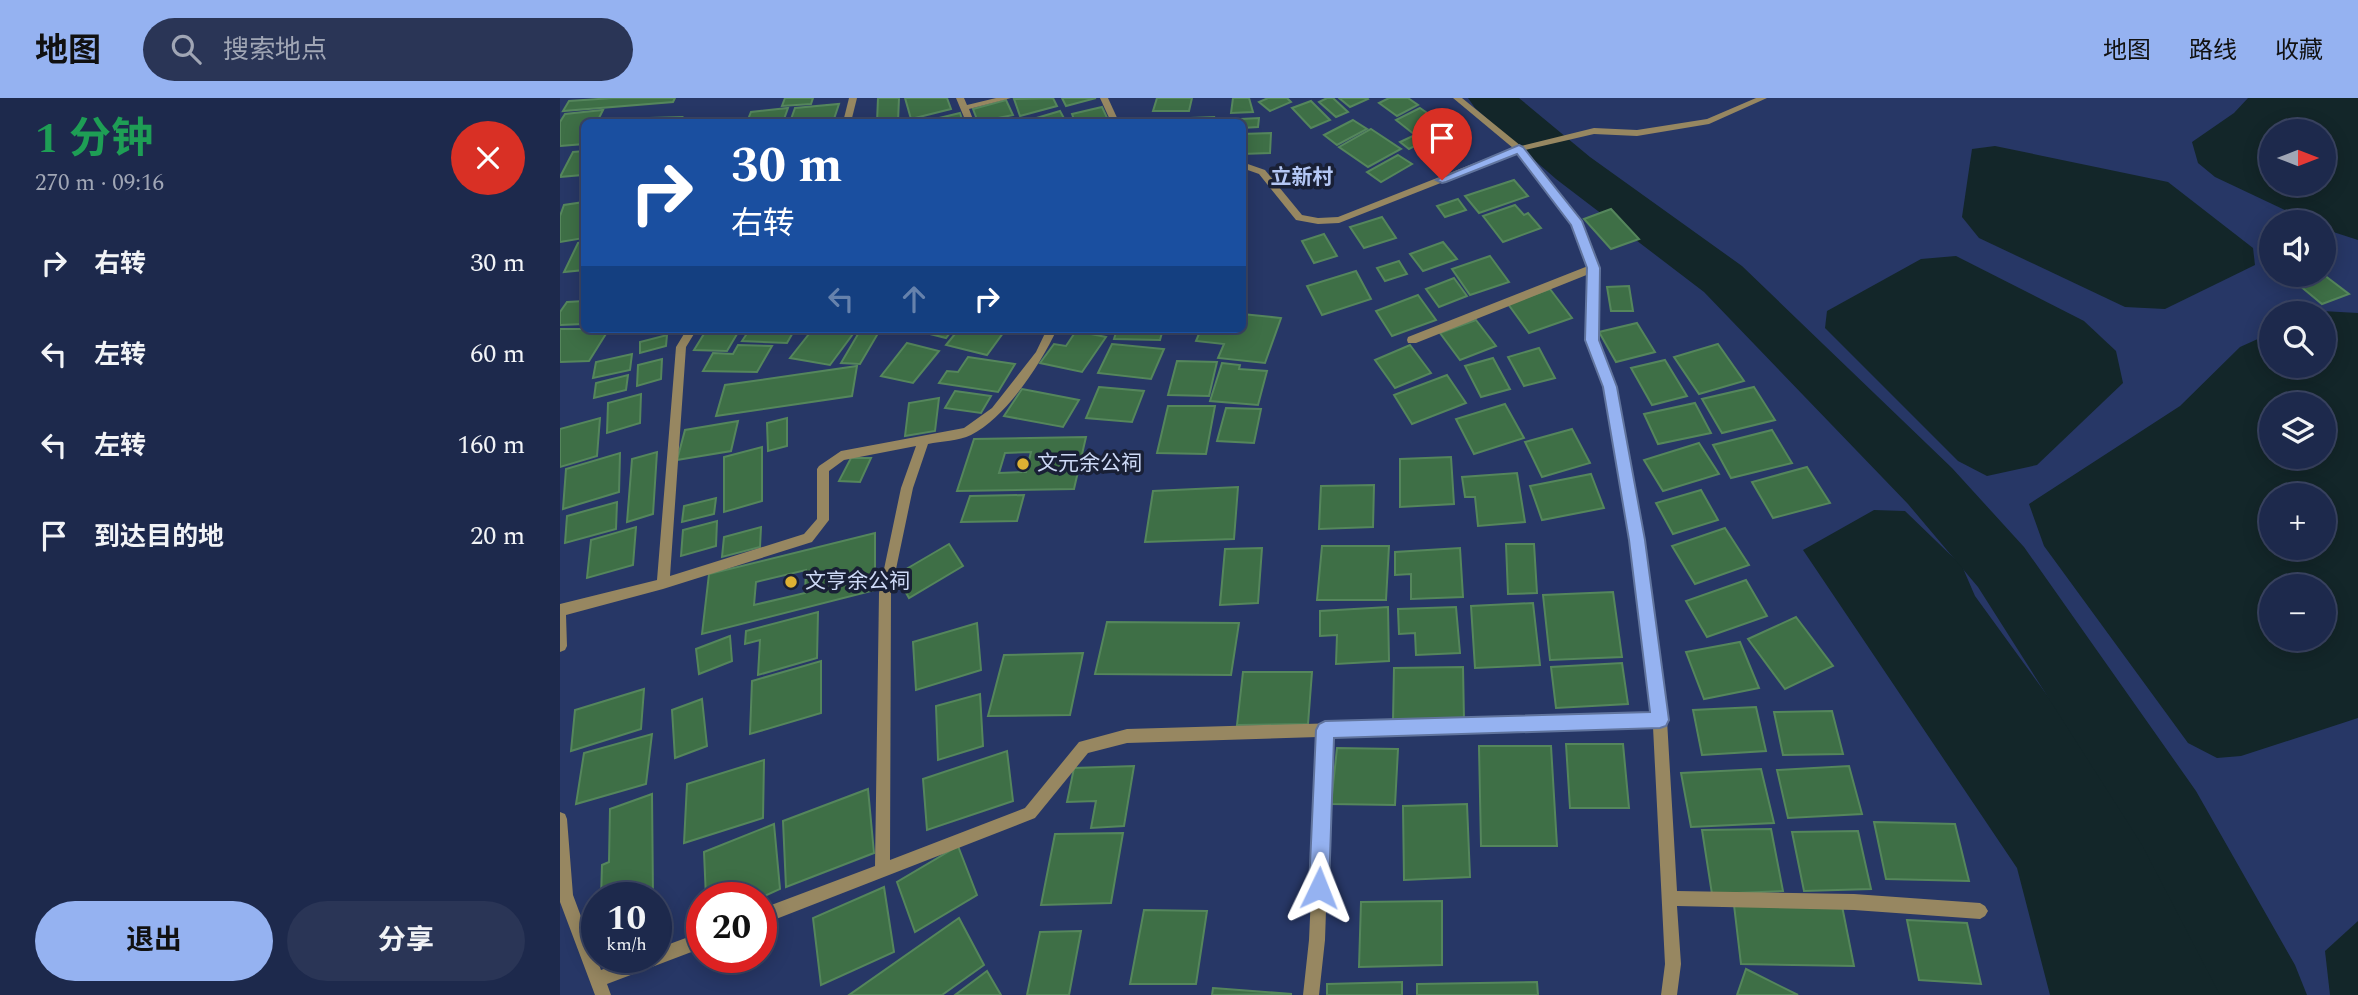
<!DOCTYPE html>
<html lang="zh">
<meta charset="utf-8">
<style>
body{margin:0;font-family:Spectral,"Noto Sans SC",serif;background:#2a3556;color:#f1f3f6;height:100vh;display:flex;flex-direction:column;font-size:26px;white-space:nowrap}
*{box-sizing:border-box;margin:0}
p{font-size:23px;color:#a0a6b5}
.icon{flex:none;width:38px;height:38px;fill:none;stroke:currentColor;stroke-width:2;stroke-linecap:round;stroke-linejoin:round}
.map{position:relative;flex:1;overflow:hidden}
.side{display:flex;flex-direction:column;background:#1d294c;width:560px}
.side>*{flex:none}
.top-card{position:absolute;left:21px;top:21px;width:665px;height:214px;border-radius:10px;box-shadow:0 4px 18px #0003,0 0 0 2px #3b4564;background:#1a4fa0;color:#fff;overflow:hidden}
.needle{width:46px;rotate:90deg}
.controls{position:absolute;left:1699px;top:21px;display:grid;gap:14px}
.controls a{display:grid;place-items:center;width:77px;height:77px;border-radius:50%;background:#1d294c;box-shadow:0 4px 18px #0003,0 0 0 2px #3b4564;font-size:35px}
.speed{position:absolute;left:21px;top:784px;display:flex;gap:14px;font-size:35px;font-weight:700;text-align:center}
.speed>*{display:grid;place-content:center;width:91px;height:91px;border-radius:50%;background:#1d294c;box-shadow:0 4px 18px #0003,0 0 0 2px #3b4564;line-height:1}
.speed small{font-size:18px;font-weight:400}
.speed .limit{border:10px solid #d22;background:#fff;color:#111}
.pin{position:absolute;display:grid;place-items:center;width:60px;height:60px;color:#fff;margin:-72px -30px;border-radius:50% 50% 50% 0;rotate:-45deg;box-shadow:0 0 7px #0007}
.pin .icon{rotate:45deg}
.me{position:absolute;width:77px;margin:-38px;rotate:2deg;stroke-linejoin:round;filter:drop-shadow(0 0 5px #0008)}
.turn{display:flex;align-items:center;gap:24px;height:147px;padding:0 35px;font-size:32px}
.turn .icon{width:91px;height:91px;stroke-width:2.5}
.turn b{display:block;font-size:49px;line-height:60px}
.lanes{display:flex;align-items:center;height:66px;padding:0 35px;background:#0003;justify-content:center;gap:35px;direction:ltr}
.lanes .off{opacity:.35}
.round{display:grid;place-items:center;flex:none;width:74px;height:74px;border-radius:37px;background:#2a3556}
.headline{display:flex;align-items:center;justify-content:space-between;height:119px;padding:0 35px}
h1{font-size:42px;font-weight:700;line-height:52px;color:#1e9e55}
.primary-button{display:flex;gap:14px;margin-top:auto;padding:14px 35px}
.primary-button a{flex:1;height:80px;border-radius:42px;background:#95b2f1;color:#111;font-size:28px;font-weight:700;line-height:80px;text-align:center}
.primary-button a+a{background:#2a3556;color:#f1f3f6}
ul{padding:0;list-style:none}
li{display:flex;align-items:center;gap:21px;height:91px;padding:0 35px}
li div{flex:1}
li b{display:block;font-size:26px}
li em{font-style:normal}
header{display:flex;align-items:center;gap:42px;box-sizing:border-box;height:98px;padding:0 35px;background:#95b2f1;color:#111}
header strong{font-size:33px}
nav{display:flex;gap:38px;margin-inline-start:auto;font-size:24px}
.search{width:490px;height:63px;background:#2a3556;display:flex;align-items:center;gap:18px;box-sizing:border-box;padding:0 24px;border-radius:38px;color:#a0a6b5;font-size:26px}
main{display:flex;flex:1;min-height:0}
.map>svg:first-child{display:block}
.water{fill:#132629;fill-rule:evenodd}
.lines{fill:none;stroke-linecap:round;stroke-linejoin:round}
.river{fill:#132629;fill-rule:evenodd}
.building{fill:#3e6f46;stroke:#55865c;stroke-width:2;fill-rule:evenodd}
.minor{fill:#978761;fill-rule:evenodd}
.route{fill:#95b2f1;stroke:#61749d;stroke-width:2}
.poi-dot{fill:#deb133;stroke:#192036;stroke-width:2.5}
.labels{text-anchor:middle;dominant-baseline:central;stroke-width:7;stroke-linejoin:round;paint-order:stroke}
.far-quarter-label{font-size:21px;font-weight:bold;fill:#b4c7f4;stroke:#192036}
.poi-label{font-size:21px;fill:#cdd9f6;stroke:#192036;text-anchor:start}
</style>
<header>
<strong>地图</strong>
<div class="search"><svg class="icon" aria-label="search" viewBox="0 0 24 24"><circle cx="10" cy="10" r="6"/><path d="M15 15l6 6"/></svg>搜索地点</div>
<nav><a>地图</a><a>路线</a><a>收藏</a></nav>
</header>
<main>
<section class="side">
<div class="headline"><div><h1>1 分钟</h1><p>270 m · 09:16</p></div><a class="round" style="background:#d93025;color:#fff"><svg class="icon" aria-label="close" viewBox="0 0 24 24"><path d="M6 6l12 12M18 6L6 18"/></svg></a></div>
<ul>
<li><svg class="icon" aria-label="right" viewBox="0 0 24 24"><path d="M7 20v-9h11M14 6l5 5-5 5"/></svg><div><b>右转</b></div><em>30 m</em></li>
<li><svg class="icon" aria-label="left" viewBox="0 0 24 24"><path d="M17 20v-9H6M10 6l-5 5 5 5"/></svg><div><b>左转</b></div><em>60 m</em></li>
<li><svg class="icon" aria-label="left" viewBox="0 0 24 24"><path d="M17 20v-9H6M10 6l-5 5 5 5"/></svg><div><b>左转</b></div><em>160 m</em></li>
<li><svg class="icon" aria-label="arrive" viewBox="0 0 24 24"><path d="M6 21V4h12l-3 4 3 4H6"/></svg><div><b>到达目的地</b></div><em>20 m</em></li>
</ul>
<div class="primary-button"><a>退出</a><a>分享</a></div>
</section>
<div class="map">
<svg width="1798" height="897" viewBox="0 0 1798 897">
<rect width="100%" height="100%" fill="#273766"/>
<!-- water -->
<g class="water">
<path d="M1688,0H1798V142L1764,131V124H1750L1655,79L1638,65L1632,44L1674,15ZM1712,33H1764V86H1712Z"/>
<path d="M1435,48L1608,84L1693,150L1695,167L1605,211L1565,209L1419,140L1402,119L1412,51Z"/>
<path d="M1396,158L1524,223L1556,253L1563,285L1477,367L1427,378L1398,363L1265,230L1267,213L1361,161Z"/>
<path d="M1762,213L1798,215V620L1681,658L1657,660L1628,645L1484,448L1469,406L1620,308L1680,249L1711,235L1712,268H1764V215H1756ZM1712,306H1764V359H1712ZM1712,397H1764V450H1712ZM1712,488H1764V541H1712Z"/>
<path d="M1314,412L1345,413L1402,468L1415,498L1545,677L1666,897H1490L1457,770L1243,452Z"/>
<path d="M1798,823V897H1770L1765,853Z"/>
</g>
<g class="lines">
<!-- river -->
<path class="river" d="M908,0H959L1030,59L1182,168L1392,370L1464,449L1636,693L1735,867L1747,897H1660L1582,747L1418,489L1348,406L1144,194L996,81L915,10Z"/>
</g>
<!-- building -->
<g class="building">
<path d="M53,0H115L113,4L3,13L9,3Z"/>
<path d="M225,0H253L251,6L222,8Z"/>
<path d="M318,0H339L338,24H317Z"/>
<path d="M345,0H387L391,11L351,21Z"/>
<path d="M493,0L497,8L460,18L454,1Z"/>
<path d="M502,0H536L506,8Z"/>
<path d="M597,0H632L629,13H593Z"/>
<path d="M673,0H689L693,14L671,15Z"/>
<path d="M708,0H727L731,4L710,13L699,4Z"/>
<path d="M767,0H773L788,14L776,19L759,4Z"/>
<path d="M779,0H807L808,1L790,9Z"/>
<path d="M829,0H848L858,7L837,18L819,5Z"/>
<path d="M446,2L453,17L418,24L413,11Z"/>
<path d="M751,3L770,22L751,30L732,10Z"/>
<path d="M279,6L273,24H230L235,10Z"/>
<path d="M542,9L549,24H515L512,16Z"/>
<path d="M228,10L223,24H187L191,14Z"/>
<path d="M860,10L889,30L849,51L840,44L855,37L836,22Z"/>
<path d="M43,12L37,24H24V46L0,48V24L5,16Z"/>
<path d="M500,13L506,24H463Z"/>
<path d="M400,15L403,24H376L375,21Z"/>
<path d="M122,19L119,24H53L55,21Z"/>
<path d="M654,19L653,24H631V20Z"/>
<path d="M699,20L698,29L682,30V24H661V22Z"/>
<path d="M793,22L807,31L777,47L764,37Z"/>
<path d="M811,31L841,51L808,69L779,49Z"/>
<path d="M711,35L710,55L682,56V36Z"/>
<path d="M24,53L22,77L0,79L13,54Z"/>
<path d="M838,57L852,66L821,84L807,74Z"/>
<path d="M954,82L968,98L919,115L905,98Z"/>
<path d="M898,101L906,112L885,119L877,108Z"/>
<path d="M24,104V140L0,144V118L4,107Z"/>
<path d="M955,107L964,117L968,115L981,130L943,144L923,118Z"/>
<path d="M1051,111L1079,141L1051,151L1024,121Z"/>
<path d="M822,119L836,140L804,150L790,129Z"/>
<path d="M764,136L777,158L754,165L742,143Z"/>
<path d="M24,144V172L4,174L18,145Z"/>
<path d="M883,144L897,161L863,173L850,156Z"/>
<path d="M930,158L949,184L910,197L892,171Z"/>
<path d="M839,163L847,176L825,183L817,170Z"/>
<path d="M796,173L811,201L762,217L747,188Z"/>
<path d="M1753,177H1764L1789,196L1762,206L1734,183Z"/>
<path d="M894,180L907,198L879,209L866,191Z"/>
<path d="M1069,188L1073,213H1051L1047,189Z"/>
<path d="M990,191L1012,220L969,235L948,206Z"/>
<path d="M858,197L876,222L832,238L816,213Z"/>
<path d="M24,203V226L0,227V214L7,204Z"/>
<path d="M682,216L721,220L705,265L658,260L664,246L636,243L641,231H682Z"/>
<path d="M916,222L936,248L900,262L880,235Z"/>
<path d="M1077,225L1095,254L1056,264L1039,234Z"/>
<path d="M0,231H49L29,263L0,264Z"/>
<path d="M147,231H180L167,253L134,252Z"/>
<path d="M190,231H235L227,245L182,243Z"/>
<path d="M253,231H262L293,236L270,267L230,260Z"/>
<path d="M301,231L320,232L300,266L281,265Z"/>
<path d="M365,231H393L386,240L362,234Z"/>
<path d="M399,231H446L427,257L386,247Z"/>
<path d="M557,231H603L600,242L554,241Z"/>
<path d="M516,233L546,239L522,274L480,265L494,246L506,248Z"/>
<path d="M107,237L106,248L80,255V244Z"/>
<path d="M347,245L379,253L353,285L321,278Z"/>
<path d="M552,246L604,251L591,281L538,275Z"/>
<path d="M1158,246L1184,283L1139,296L1114,259Z"/>
<path d="M178,247L212,248L197,274L143,273L153,255L173,256Z"/>
<path d="M850,247L871,275L835,290L815,262Z"/>
<path d="M979,250L995,280L964,288L948,259Z"/>
<path d="M72,256L70,272L33,280L36,264Z"/>
<path d="M408,259L455,266L438,294L379,285L387,273L398,274Z"/>
<path d="M933,260L950,291L921,299L905,268Z"/>
<path d="M102,261L101,281L77,288L78,267Z"/>
<path d="M1105,262L1127,298L1092,307L1071,270Z"/>
<path d="M617,263L657,264L649,298L608,297Z"/>
<path d="M662,265L680,267L679,271L707,273L698,307L650,303Z"/>
<path d="M297,268L292,298L156,318L165,287Z"/>
<path d="M68,277L66,292L34,300L36,285Z"/>
<path d="M887,277L906,305L852,326L834,297Z"/>
<path d="M539,289L584,293L572,324L526,320Z"/>
<path d="M1194,289L1215,322L1162,335L1142,301Z"/>
<path d="M462,291L519,302L503,329L444,318Z"/>
<path d="M395,293L431,298L421,315L385,310Z"/>
<path d="M81,296L80,325L47,335L48,305Z"/>
<path d="M379,300L375,333L345,338L349,305Z"/>
<path d="M1135,305L1151,335L1098,346L1084,316Z"/>
<path d="M945,306L964,340L914,356L896,321Z"/>
<path d="M608,308H655L646,356L597,355Z"/>
<path d="M666,310L701,311L694,345L657,343Z"/>
<path d="M40,320L37,358L0,369V331Z"/>
<path d="M227,320V348L208,353L207,325Z"/>
<path d="M178,323L171,353L117,362L125,332Z"/>
<path d="M1012,331L1030,365L982,379L965,344Z"/>
<path d="M1212,332L1232,365L1171,380L1153,347Z"/>
<path d="M526,339L514,391L397,393L414,341ZM471,354L466,374L439,375L445,355Z"/>
<path d="M1139,345L1159,376L1103,393L1084,362Z"/>
<path d="M202,349V403L164,414V359Z"/>
<path d="M97,354L93,416L67,424L72,361Z"/>
<path d="M60,355L59,394L3,411L6,371Z"/>
<path d="M891,359L894,406L840,409V361Z"/>
<path d="M291,360H311L300,384L279,383Z"/>
<path d="M1247,369L1270,405L1213,420L1192,384Z"/>
<path d="M957,375L965,424L918,428L915,399H905L902,379Z"/>
<path d="M1031,376L1044,410L982,422L970,388Z"/>
<path d="M814,387L813,429L759,431L761,388Z"/>
<path d="M678,389L674,441L585,444L593,393Z"/>
<path d="M1141,392L1158,422L1113,436L1096,405Z"/>
<path d="M464,397L457,423L401,424L410,398Z"/>
<path d="M156,400L154,416L122,424L124,408Z"/>
<path d="M57,404L56,431L5,445L7,418Z"/>
<path d="M157,423L156,448L121,458L123,432Z"/>
<path d="M76,429L73,467L27,480L31,442Z"/>
<path d="M201,429L200,449L162,459L164,439Z"/>
<path d="M1165,430L1189,467L1135,486L1112,448Z"/>
<path d="M315,435V492L142,536L149,476ZM246,472L245,495L194,507L196,484Z"/>
<path d="M389,446L403,468L349,500L336,477Z"/>
<path d="M946,446H974L977,495L948,496Z"/>
<path d="M762,448H829L826,502H757Z"/>
<path d="M702,450L698,505L660,507L665,451Z"/>
<path d="M900,450L903,499L851,501V476L835,477V454Z"/>
<path d="M1186,482L1207,518L1147,539L1126,503Z"/>
<path d="M1053,494L1062,559L990,562L983,497Z"/>
<path d="M973,505L980,567L915,570L911,508Z"/>
<path d="M828,509L829,563L776,566L777,537L760,538V513Z"/>
<path d="M896,509L900,555L856,557L855,535L839,536L838,511Z"/>
<path d="M258,514L257,560L198,577L200,542L185,546L186,533Z"/>
<path d="M1236,519L1273,568L1225,591L1188,541Z"/>
<path d="M547,524L679,525L671,577L535,576Z"/>
<path d="M417,525L421,572L356,592L353,544Z"/>
<path d="M170,538L172,563L139,576L136,551Z"/>
<path d="M1180,544L1199,590L1144,601L1126,554Z"/>
<path d="M523,555L510,617L428,618L444,557Z"/>
<path d="M261,563V615L190,636L192,583Z"/>
<path d="M1062,565L1068,606L996,610L991,569Z"/>
<path d="M903,569L904,623L833,624L834,570Z"/>
<path d="M683,574H752L748,626L677,627Z"/>
<path d="M84,591L81,631L11,653L15,612Z"/>
<path d="M420,596L423,648L378,662L376,608Z"/>
<path d="M142,601L147,648L115,660L112,612Z"/>
<path d="M1196,609L1206,653L1142,657L1133,612Z"/>
<path d="M1272,613L1283,656L1223,657L1214,614Z"/>
<path d="M92,636L86,686L16,706L24,655Z"/>
<path d="M1006,646H1063L1069,710H1010Z"/>
<path d="M919,648H991L997,748H921Z"/>
<path d="M777,650L838,651L835,707L771,706Z"/>
<path d="M447,653L453,703L367,732L363,681Z"/>
<path d="M204,662L203,720L124,745L127,686Z"/>
<path d="M574,668L564,728L531,730L536,703L507,704L514,670Z"/>
<path d="M1289,668L1302,716L1228,720L1217,672Z"/>
<path d="M1201,671L1214,725L1131,729L1121,675Z"/>
<path d="M308,691L314,755L226,789L223,723Z"/>
<path d="M92,696L93,800H41L42,767L49,764L50,711Z"/>
<path d="M907,706L910,779L844,782L843,708Z"/>
<path d="M1314,724L1395,726L1409,783L1326,781Z"/>
<path d="M214,726L220,791L200,800H146L144,754Z"/>
<path d="M1211,731L1223,793L1152,796L1142,732Z"/>
<path d="M1298,733L1311,791L1244,793L1232,734Z"/>
<path d="M563,735L551,805L481,807L495,736Z"/>
<path d="M398,748L417,797L355,834L337,784Z"/>
<path d="M324,789L334,854L261,887L253,820Z"/>
<path d="M882,803V867L799,869L801,804Z"/>
<path d="M1174,807L1282,808L1294,868L1181,866Z"/>
<path d="M584,812L647,813L636,886H570Z"/>
<path d="M399,820L424,867L382,897H289Z"/>
<path d="M1347,822L1407,825L1421,886L1359,882Z"/>
<path d="M521,833L509,897H467L480,834Z"/>
<path d="M1186,871L1238,897H1177Z"/>
<path d="M427,873L441,897H395Z"/>
<path d="M842,884V897H767V886Z"/>
<path d="M977,884L978,897H857V886Z"/>
<path d="M653,890L732,896L652,897Z"/>
</g>
<g class="lines">
<!-- minor -->
<g class="minor">
<path d="M289,0H297L291,24H283Z"/>
<path d="M396,0H404L407,7L436,0H451L409,11L414,24H406Z"/>
<path d="M540,0H548L559,24H551Z"/>
<path d="M893,0H902L961,48L1034,30L1077,32L1147,21L1196,0H1207L1149,26L1077,38L1034,36L965,52L1020,124L1039,170L1037,242L1055,289L1083,442L1107,622L1117,793L1294,796L1420,805L1425,808L1428,813L1425,818L1420,821L1294,812L1117,808L1121,866L1117,897H1101L1105,866L1093,629L772,638L765,842L759,897H743L749,842L758,639L567,645L528,655L475,720L201,827V811L315,768L319,495L341,390L356,348L284,362L269,373V422L252,444L103,491L6,517L7,548L5,552L0,554V506L97,482L116,249L127,231H137L126,249L110,478L244,436L257,421V371L259,368L281,353L404,330L432,310L476,254L487,231H497C481,266 446,319 411,337C399,343 381,343 368,346L353,390L331,495L330,762L465,710L519,644L567,631L1092,616L1071,442L1045,289L1027,242L1029,176L856,245H848L847,242L848,239L1028,168L1012,127L957,55L779,125L758,126L736,122L699,76L682,70V64L705,72L742,117L758,120L778,119L953,50Z"/>
<path d="M0,714L5,716L7,721L13,797L41,872L75,859H96V851L142,834V850L47,886L51,897H35L0,804Z"/>
</g>
</g>
<!-- route -->
<path class="route" d="M959,47L963,49L1022,123L1040,170L1039,242L1057,289L1085,442L1109,622L1106,628L1100,630L774,640L769,790L766,797L759,800L752,797L749,790L756,632L759,626L765,623L1090,614L1069,442L1043,289L1025,242L1027,170L1011,127L957,56L886,84L882,85L876,82Z"/>
<!-- markers -->
<g class="poi-dot">
<circle cx="463" cy="366" r="7"/>
<circle cx="231" cy="484" r="7"/>
</g>
<g class="labels">
<!-- far-quarter labels -->
<g class="far-quarter-label">
<text x="742" y="80">立新村</text>
</g>
<!-- poi labels -->
<g class="poi-label">
<text x="477" y="366">文元余公祠</text>
<text x="245" y="484">文亨余公祠</text>
</g>
</g>
</svg>
<div class="controls">
<a><svg class="needle" viewBox="-14 -14 28 28"><path d="M0-13l5 13h-10z" fill="#e53935"/><path d="M0 13l5-13h-10z" fill="#a0a6b5"/></svg></a>
<a><svg class="icon" aria-label="sound" viewBox="0 0 24 24"><path d="M4 9h4l5-4v14l-5-4H4zM17 9q2 3 0 6"/></svg></a>
<a><svg class="icon" aria-label="search" viewBox="0 0 24 24"><circle cx="10" cy="10" r="6"/><path d="M15 15l6 6"/></svg></a>
<a><svg class="icon" aria-label="layers" viewBox="0 0 24 24"><path d="M12 4l9 5-9 5-9-5zM3 14l9 5 9-5"/></svg></a>
<a>+</a>
<a>−</a>
</div>
<div class="speed"><div>10<small>km/h</small></div><div class="limit">20</div></div>
<div class="pin" style="left:882px;top:82px;background:#d93025"><svg class="icon" aria-label="arrive" viewBox="0 0 24 24"><path d="M6 21V4h12l-3 4 3 4H6"/></svg></div>
<svg class="me" style="left:759px;top:790px" viewBox="-20 -20 40 40"><path d="M0-17L14 15 0 8-14 15z" fill="#95b2f1" stroke="#fff" stroke-width="4"/></svg>
<div class="top-card">
<div class="turn"><svg class="icon" aria-label="right" viewBox="0 0 24 24"><path d="M7 20v-9h11M14 6l5 5-5 5"/></svg><div><b>30 m</b>右转</div></div>
<div class="lanes"><svg class="icon off" aria-label="left" viewBox="0 0 24 24"><path d="M17 20v-9H6M10 6l-5 5 5 5"/></svg><svg class="icon off" aria-label="ahead" viewBox="0 0 24 24"><path d="M12 20V5M6 11l6-6 6 6"/></svg><svg class="icon" aria-label="right" viewBox="0 0 24 24"><path d="M7 20v-9h11M14 6l5 5-5 5"/></svg></div>
</div>
</div>
</main>
